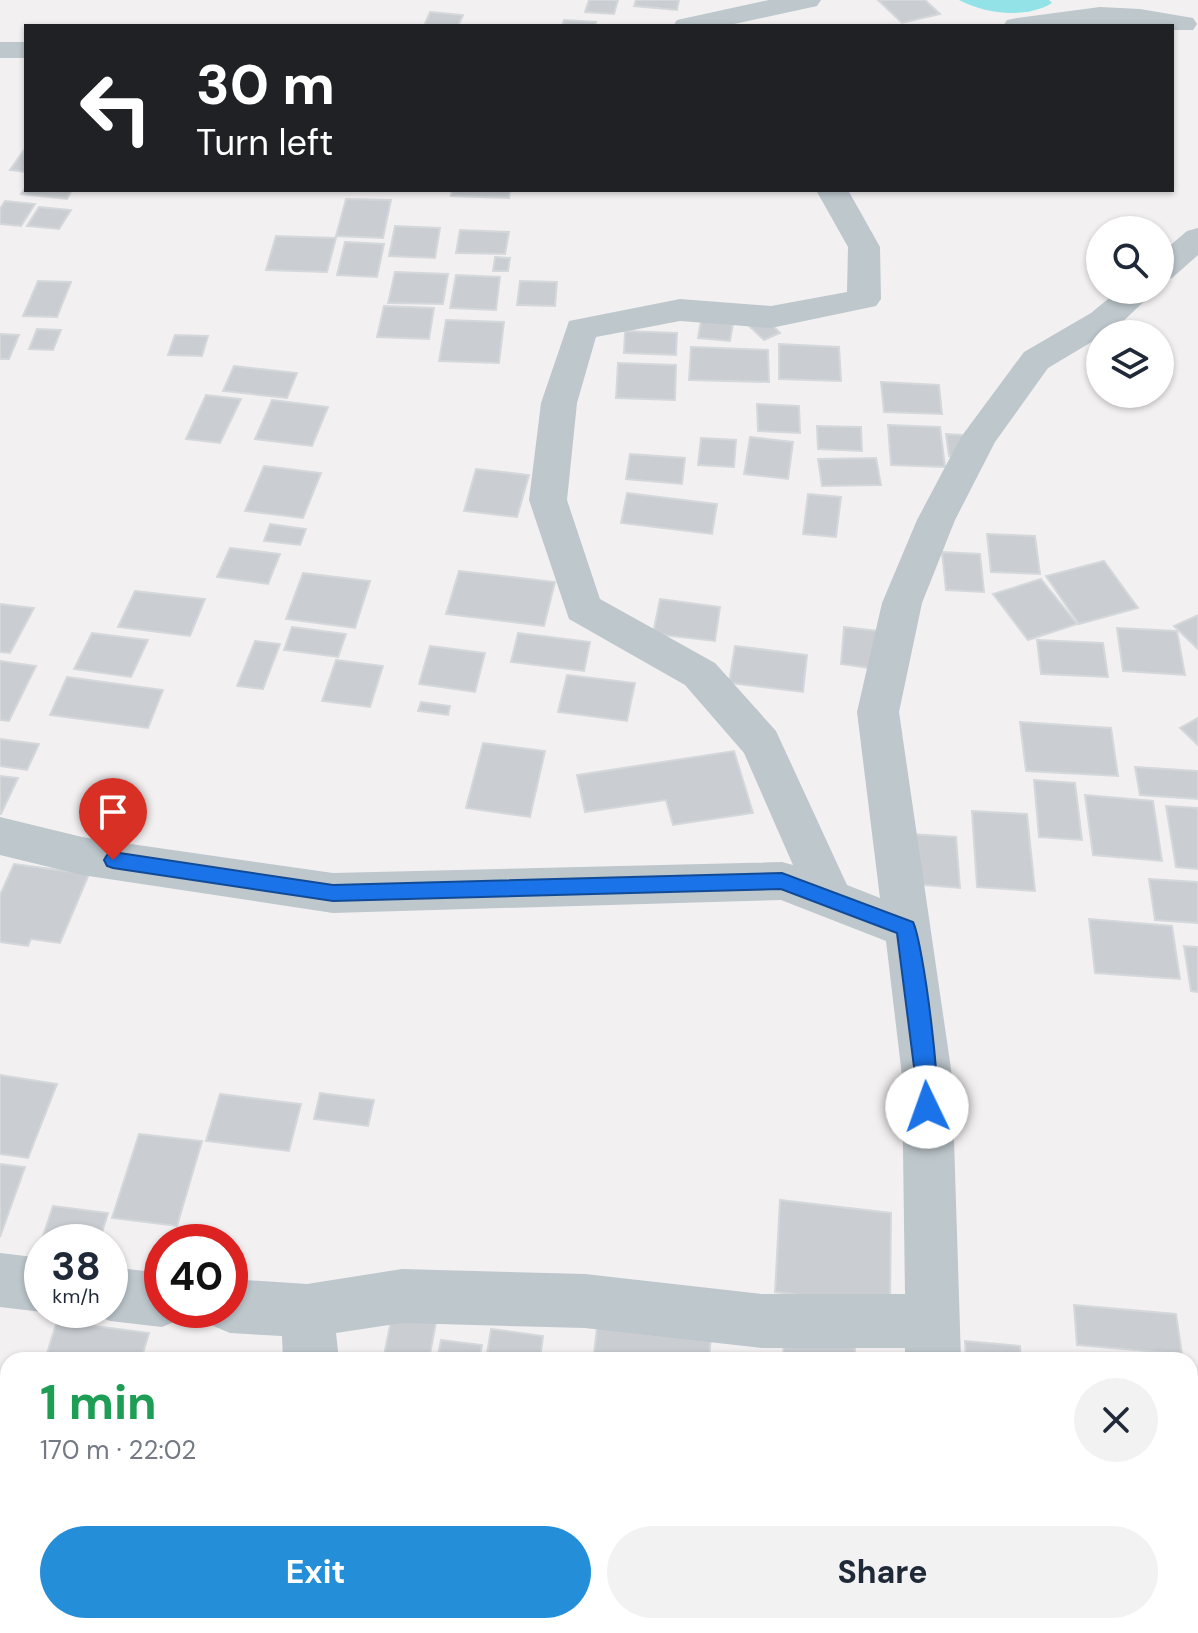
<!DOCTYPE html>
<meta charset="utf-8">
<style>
body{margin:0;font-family:"DM Sans",sans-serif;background:#f2f2f3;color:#1f2937;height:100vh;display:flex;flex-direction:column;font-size:30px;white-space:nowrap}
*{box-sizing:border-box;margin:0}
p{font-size:26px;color:#747a83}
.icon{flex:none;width:44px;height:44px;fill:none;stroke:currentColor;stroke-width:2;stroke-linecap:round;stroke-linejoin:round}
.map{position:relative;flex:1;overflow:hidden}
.drawer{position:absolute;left:0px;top:1352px;width:1198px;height:282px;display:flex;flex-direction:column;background:#fff;border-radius:24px 24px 0 0;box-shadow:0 2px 6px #0004}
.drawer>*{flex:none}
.hud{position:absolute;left:24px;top:24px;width:1150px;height:168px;border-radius:0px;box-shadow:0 2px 6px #0004;background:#202124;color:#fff;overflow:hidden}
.tools{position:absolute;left:1086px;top:216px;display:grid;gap:16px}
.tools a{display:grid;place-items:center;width:88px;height:88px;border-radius:50%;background:#fff;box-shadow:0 2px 6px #0004;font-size:40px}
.speed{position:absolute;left:24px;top:1224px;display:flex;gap:16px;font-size:40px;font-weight:700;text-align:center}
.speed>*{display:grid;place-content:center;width:104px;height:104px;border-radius:50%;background:#fff;box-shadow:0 2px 6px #0004;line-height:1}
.speed small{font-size:20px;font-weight:400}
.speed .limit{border:12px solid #d22;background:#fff;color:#111}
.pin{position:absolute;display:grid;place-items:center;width:68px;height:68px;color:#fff;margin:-82px -34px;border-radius:50% 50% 50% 0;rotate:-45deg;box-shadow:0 0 8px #0007}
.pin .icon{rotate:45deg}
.me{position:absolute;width:88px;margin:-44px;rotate:357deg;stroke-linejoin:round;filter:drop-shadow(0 0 6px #0008)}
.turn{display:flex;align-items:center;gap:28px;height:168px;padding:0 40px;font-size:36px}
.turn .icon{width:104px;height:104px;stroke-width:2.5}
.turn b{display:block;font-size:56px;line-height:68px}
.round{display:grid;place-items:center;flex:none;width:84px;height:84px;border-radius:42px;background:#f2f2f3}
.headline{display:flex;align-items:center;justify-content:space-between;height:136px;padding:0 40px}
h1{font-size:48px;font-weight:700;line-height:60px;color:#1e9e55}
.cta{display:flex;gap:16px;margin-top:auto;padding:16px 40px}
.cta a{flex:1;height:92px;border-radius:48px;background:#248fd8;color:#fff;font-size:32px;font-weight:700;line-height:92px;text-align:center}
.cta a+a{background:#f2f2f3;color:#1f2937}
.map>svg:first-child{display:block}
.water{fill:#92e2e7}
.building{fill:#caced2;stroke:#d5d8db;stroke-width:2}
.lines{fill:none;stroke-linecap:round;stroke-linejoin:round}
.minor{fill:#bdc7cc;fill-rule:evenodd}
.route{fill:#1a73e8;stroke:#114b97;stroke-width:2}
</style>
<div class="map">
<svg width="1198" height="1633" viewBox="0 0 1198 1633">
<rect width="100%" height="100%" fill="#f3f0f1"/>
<!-- water -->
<path class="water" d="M959,0H1049L1052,3C1026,19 985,14 959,0Z"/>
<!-- building -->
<g class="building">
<path d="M589,0H618L614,14L585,12Z"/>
<path d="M636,0H679L677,10L634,6Z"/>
<path d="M878,0H925L940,14L902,23Z"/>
<path d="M430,12L463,15L458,26H424Z"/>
<path d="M564,20L596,22L595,26H562Z"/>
<path d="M24,150L26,172L10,170Z"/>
<path d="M26,187V190H72L67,199L21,194Z"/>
<path d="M452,190H510L509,198L451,196Z"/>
<path d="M346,199L391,200L383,238L336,236Z"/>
<path d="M5,201L35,204L21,226L0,224V209Z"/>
<path d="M39,207L71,210L59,229L27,226Z"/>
<path d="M395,226L440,228L435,258L389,256Z"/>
<path d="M460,230L509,232L505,254L456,253Z"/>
<path d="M276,236L336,238L327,272L266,270Z"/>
<path d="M345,242L384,244L377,277L337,275Z"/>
<path d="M495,257L510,258L508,271H493Z"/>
<path d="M395,272L448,274L443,304L388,303Z"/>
<path d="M456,275L500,277L496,310L450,308Z"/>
<path d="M38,281L71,282L57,317L23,316Z"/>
<path d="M520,281L557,282L555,306L517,305Z"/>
<path d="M384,306L434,308L429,339L377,337Z"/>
<path d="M764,317L780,333L764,340L747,324Z"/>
<path d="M446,320L504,322L499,363L439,361Z"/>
<path d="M701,321L733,324L730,341L698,338Z"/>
<path d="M37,329L61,330L53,350L29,349Z"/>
<path d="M625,331L677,333L676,355L624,353Z"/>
<path d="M0,334L19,335L9,359H0Z"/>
<path d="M175,335L208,336L202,356L168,355Z"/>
<path d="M779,344L839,347L841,381L779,379Z"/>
<path d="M691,347L768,350L769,382L689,380Z"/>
<path d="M618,363L676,365L675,400L616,398Z"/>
<path d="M234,366L297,373L287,398L223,391Z"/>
<path d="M881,382L939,385L942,414L884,412Z"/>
<path d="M206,395L241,399L220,443L186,439Z"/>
<path d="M272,400L328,407L312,446L255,439Z"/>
<path d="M757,404L799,406L800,433L758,431Z"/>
<path d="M888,425L940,427L945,467L891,465Z"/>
<path d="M817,426L861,427L862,451L818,449Z"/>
<path d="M946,434L962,435L964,456H949Z"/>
<path d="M750,437L793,442L788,479L744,474Z"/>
<path d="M701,438L736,440L734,467L698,465Z"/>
<path d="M630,454L685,458L682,484L626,479Z"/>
<path d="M876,458L881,485L822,486L818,459Z"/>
<path d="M264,466L321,473L303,518L245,511Z"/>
<path d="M476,469L529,475L517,517L464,511Z"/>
<path d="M627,493L717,504L712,534L621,523Z"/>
<path d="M808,494L841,497L836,537L803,534Z"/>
<path d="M270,524L306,529L300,545L264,541Z"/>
<path d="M987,534L1035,536L1040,574L991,572Z"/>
<path d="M230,548L280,554L268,584L217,577Z"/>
<path d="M942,552L980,554L984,592L946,590Z"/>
<path d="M1104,561L1138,608L1079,624L1046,576Z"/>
<path d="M459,571L555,582L544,626L446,614Z"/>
<path d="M303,573L370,581L355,628L286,619Z"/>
<path d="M1041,579L1077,624L1028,640L993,594Z"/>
<path d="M135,591L205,599L190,636L118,627Z"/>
<path d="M660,599L720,607L715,641L653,634Z"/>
<path d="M0,604L34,608L10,653L0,652Z"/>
<path d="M1198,615V649L1174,626Z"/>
<path d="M292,627L346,634L338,657L284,650Z"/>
<path d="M844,627L886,632L883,670L841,664Z"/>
<path d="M1117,628L1177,631L1185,675L1123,671Z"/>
<path d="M92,633L148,640L131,677L74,669Z"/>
<path d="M518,633L590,642L584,671L511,662Z"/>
<path d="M1037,640L1103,643L1108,677L1041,674Z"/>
<path d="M255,641L280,644L263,689L237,686Z"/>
<path d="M430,646L485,653L475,692L419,684Z"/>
<path d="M735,646L807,655L803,692L729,683Z"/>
<path d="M336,660L383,666L370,707L322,701Z"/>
<path d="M0,661L36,666L9,721L0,720Z"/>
<path d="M567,675L635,683L627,721L558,712Z"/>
<path d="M67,677L163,690L148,728L50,715Z"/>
<path d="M421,702L450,706L448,715L418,711Z"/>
<path d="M1198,718V745L1180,728Z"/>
<path d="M1020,722L1111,728L1118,776L1026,771Z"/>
<path d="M0,739L39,744L27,770L0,766Z"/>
<path d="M483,743L545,751L530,817L466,808Z"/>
<path d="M734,751L753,813L673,825L666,800L585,812L577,775Z"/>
<path d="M1135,767L1198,771V799L1140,795Z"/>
<path d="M0,776L18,778L1,814H0Z"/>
<path d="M1034,780L1075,783L1082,840L1039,837Z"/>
<path d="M1085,795L1153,801L1162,861L1093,855Z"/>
<path d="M1166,806L1198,808V869L1176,867Z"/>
<path d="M972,811L1027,814L1035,891L977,887Z"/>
<path d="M911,834L956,837L960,888L913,884Z"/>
<path d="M14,864L89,874L60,943L31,939L28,946L0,942V895Z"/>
<path d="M1149,879L1198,882V923L1155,920Z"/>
<path d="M1089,919L1172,926L1180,979L1095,973Z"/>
<path d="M1184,946L1198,947V992L1191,991Z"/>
<path d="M0,1075L57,1084L28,1158L0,1154Z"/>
<path d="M320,1093L374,1100L368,1126L314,1119Z"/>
<path d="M220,1094L301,1104L289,1151L206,1141Z"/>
<path d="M139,1134L202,1141L177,1226L112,1218Z"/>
<path d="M0,1164L25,1167L0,1237Z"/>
<path d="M780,1200L891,1213L890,1306L775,1292Z"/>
<path d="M53,1206L108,1213L99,1242H42V1270L32,1269Z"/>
<path d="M1074,1305L1176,1314L1182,1354L1077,1345Z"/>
<path d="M599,1310L712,1324L709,1360H643L594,1354Z"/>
<path d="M393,1311L437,1317L429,1360H383Z"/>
<path d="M57,1321L149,1333L141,1360H45Z"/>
<path d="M784,1328L855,1337V1360H783Z"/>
<path d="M491,1329L543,1336L540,1360H486Z"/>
<path d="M441,1340L482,1345L479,1360H437Z"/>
<path d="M965,1341L1020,1346L1021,1360H966Z"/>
<path d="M1190,1371H1192L1198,1426L1190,1425Z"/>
<path d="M1190,1441L1198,1442V1504H1190Z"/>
<path d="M1190,1573L1198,1574V1633H1145L1144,1626H1190Z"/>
<path d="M36,1626H70L118,1633H34Z"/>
<path d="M146,1626H192L191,1633H144Z"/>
<path d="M991,1626H1118L1119,1633H991Z"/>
</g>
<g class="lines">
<!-- minor -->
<g class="minor">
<path d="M769,0H821L817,6L725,26H673L677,20Z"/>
<path d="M1100,7L1140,9L1193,18L1197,24L1193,30H1172V26H1003L1007,20L1017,18Z"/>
<rect x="0" y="42" width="26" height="16"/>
<path d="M816,190H848L880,247L881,299L876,306L771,328L680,321L596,337L577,403L567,500L600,599L715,663L776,731L847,885L880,898L857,712L882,603L917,520L961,437L1024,352L1091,313L1119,290H1156L1115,329L1100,334V337L1048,368L995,442L955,520L922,603L899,712L952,1076L961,1360H905V1348H762L585,1328L402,1323L336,1333L339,1360H283L282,1336L230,1333L211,1325L205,1310H230V1279L307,1284L402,1269L585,1274L762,1294H905L902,1076L886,941L781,900L333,913L82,875L0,855V817L82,837L333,873L782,862L793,865L744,753L685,685L569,619L529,500L541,403L569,321L680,299L771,306L847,292L848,247Z"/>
<path d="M1198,228V255L1172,278L1160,281V254L1187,231Z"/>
<path d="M0,1253L42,1258V1310H46L42,1312L0,1307Z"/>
<path d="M110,1267L162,1273V1310H185L181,1319L162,1327L110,1321L91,1313L90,1310H110Z"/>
<rect x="297" y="1626" width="60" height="7"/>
<rect x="907" y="1626" width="60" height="7"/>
</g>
</g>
<!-- route -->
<path class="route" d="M113,852L333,885L782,873L913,922C923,942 943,1095 935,1114L927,1117L920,1114L897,933L781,889L333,901L113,868L107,866L104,860L107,855Z"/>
</svg>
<div class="tools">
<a><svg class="icon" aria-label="search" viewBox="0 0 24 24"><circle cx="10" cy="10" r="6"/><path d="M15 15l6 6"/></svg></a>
<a><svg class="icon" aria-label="layers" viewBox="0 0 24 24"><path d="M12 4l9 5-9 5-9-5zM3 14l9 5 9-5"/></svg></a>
</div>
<div class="speed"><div>38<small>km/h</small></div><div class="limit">40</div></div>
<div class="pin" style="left:113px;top:860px;background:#d93025"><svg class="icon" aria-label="arrive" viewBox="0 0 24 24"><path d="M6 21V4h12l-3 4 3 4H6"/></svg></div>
<svg class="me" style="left:927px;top:1107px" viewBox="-20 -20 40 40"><circle r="19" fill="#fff"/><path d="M0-13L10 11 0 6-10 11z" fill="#1a73e8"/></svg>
<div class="hud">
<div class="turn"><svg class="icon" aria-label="left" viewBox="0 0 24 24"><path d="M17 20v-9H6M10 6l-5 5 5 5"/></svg><div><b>30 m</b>Turn left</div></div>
</div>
<section class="drawer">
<div class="headline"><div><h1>1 min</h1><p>170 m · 22:02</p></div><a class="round"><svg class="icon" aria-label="close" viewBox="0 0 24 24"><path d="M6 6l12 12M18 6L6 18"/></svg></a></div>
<div class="cta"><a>Exit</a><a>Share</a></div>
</section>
</div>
